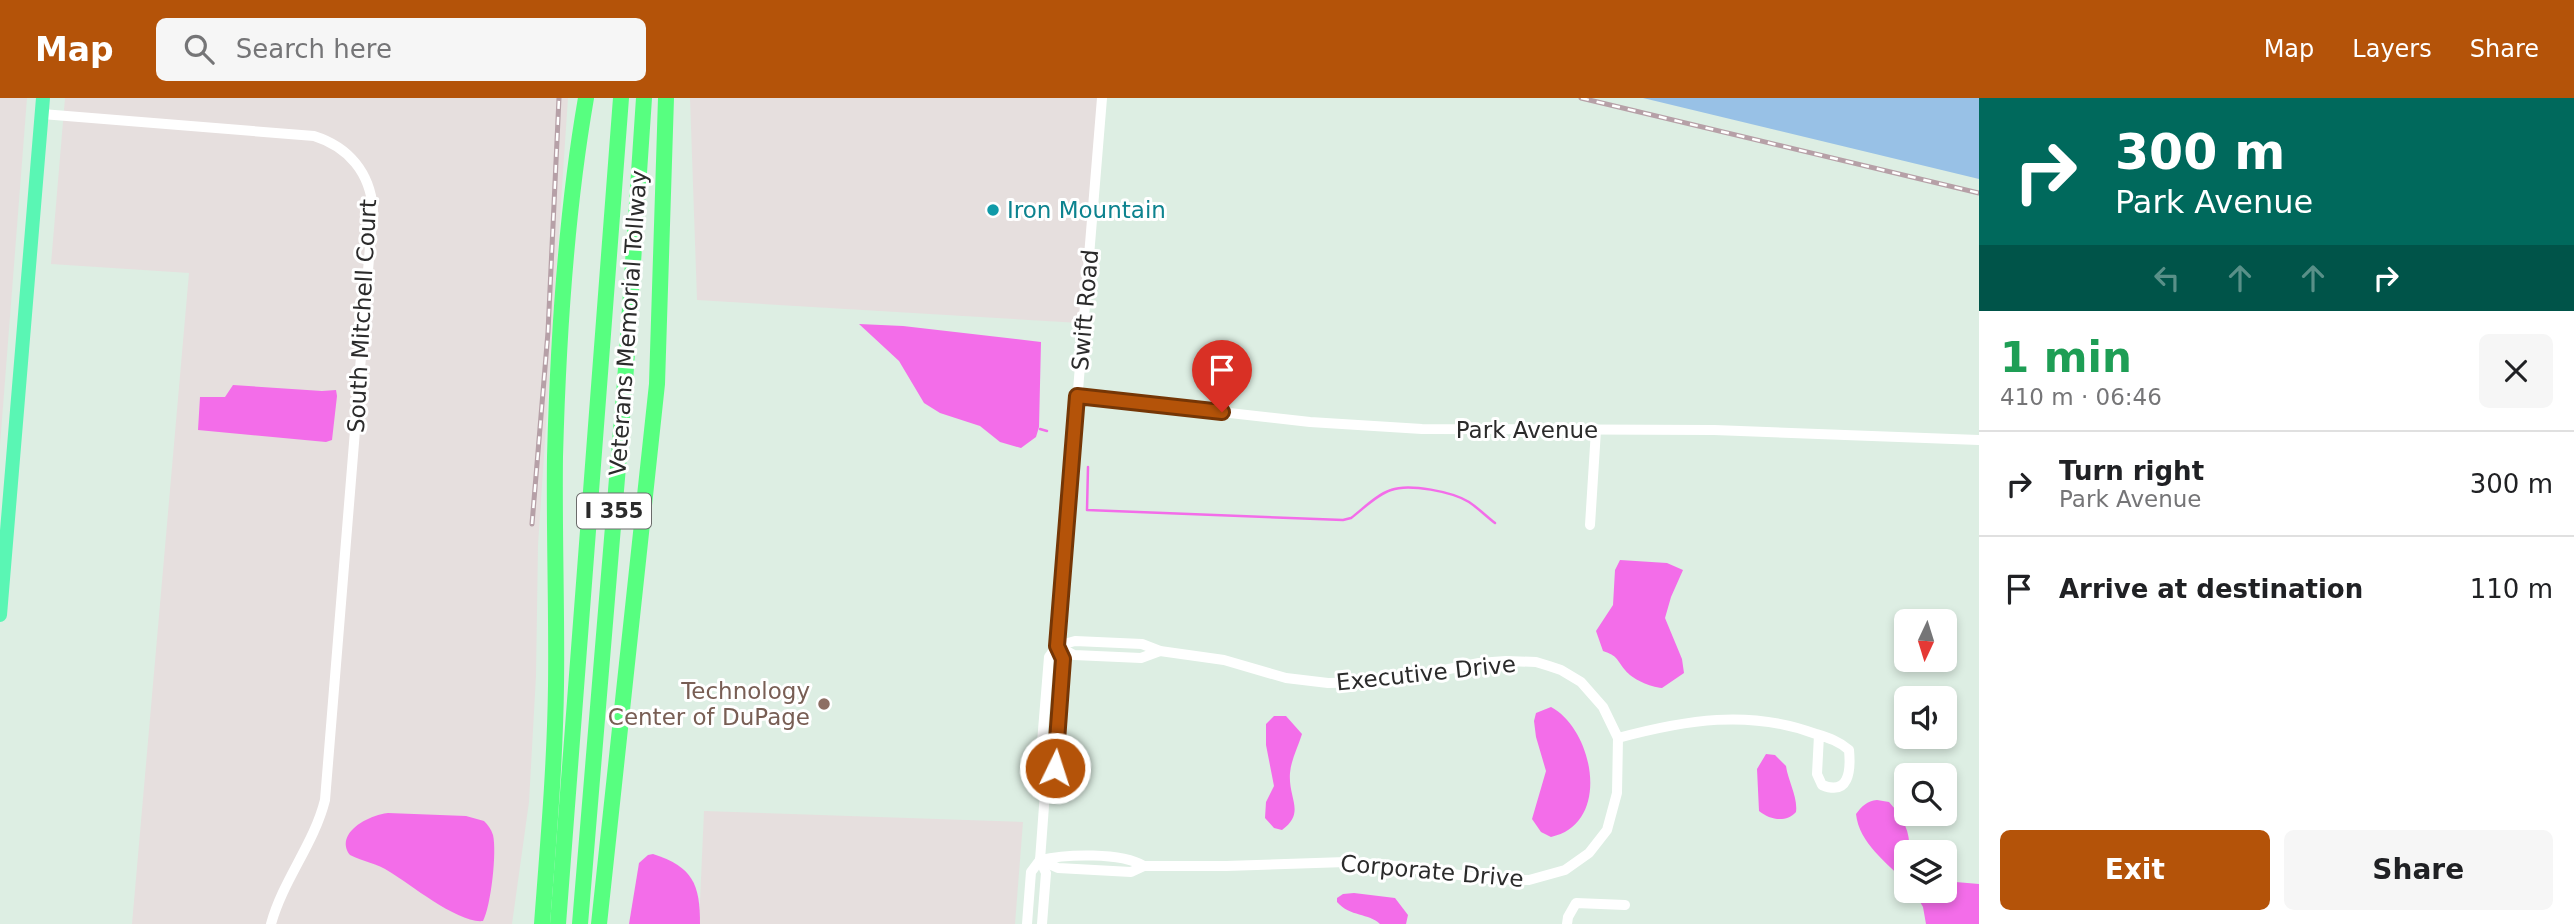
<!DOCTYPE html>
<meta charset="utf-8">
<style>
body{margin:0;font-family:"DejaVu Sans",sans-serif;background:#f6f6f6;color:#202124;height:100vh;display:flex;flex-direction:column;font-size:26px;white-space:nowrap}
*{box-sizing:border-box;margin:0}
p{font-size:23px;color:#757577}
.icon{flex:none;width:38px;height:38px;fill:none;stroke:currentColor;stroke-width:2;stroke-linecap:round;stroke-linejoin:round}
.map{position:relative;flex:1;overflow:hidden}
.panel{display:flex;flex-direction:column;background:#fff;width:595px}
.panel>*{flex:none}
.guide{background:#00695c;color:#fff;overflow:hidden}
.needle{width:46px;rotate:184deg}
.buttons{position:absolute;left:1894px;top:511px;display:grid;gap:14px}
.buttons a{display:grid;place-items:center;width:63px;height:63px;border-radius:10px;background:#fff;box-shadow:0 4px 10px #0003;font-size:35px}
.pin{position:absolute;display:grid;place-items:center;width:60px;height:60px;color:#fff;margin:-72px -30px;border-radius:50% 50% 50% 0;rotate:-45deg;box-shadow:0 0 7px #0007}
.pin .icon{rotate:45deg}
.me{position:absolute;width:77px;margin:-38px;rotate:4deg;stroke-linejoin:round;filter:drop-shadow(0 0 5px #0008)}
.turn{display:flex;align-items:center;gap:24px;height:147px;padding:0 21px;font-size:32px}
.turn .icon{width:91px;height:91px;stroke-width:2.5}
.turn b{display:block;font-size:49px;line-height:60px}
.lanes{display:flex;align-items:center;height:66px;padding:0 21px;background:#0003;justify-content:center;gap:35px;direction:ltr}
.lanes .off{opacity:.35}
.round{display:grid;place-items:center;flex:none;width:74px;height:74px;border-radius:10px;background:#f6f6f6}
.headline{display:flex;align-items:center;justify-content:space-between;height:119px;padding:0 21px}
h1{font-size:42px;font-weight:700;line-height:52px;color:#1e9e55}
.button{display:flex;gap:14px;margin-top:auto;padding:14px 21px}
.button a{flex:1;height:80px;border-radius:10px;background:#b45309;color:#fff;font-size:28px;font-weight:700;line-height:80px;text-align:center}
.button a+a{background:#f6f6f6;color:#202124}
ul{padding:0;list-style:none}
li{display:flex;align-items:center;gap:21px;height:105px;padding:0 21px;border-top:2px solid #e0e0e0}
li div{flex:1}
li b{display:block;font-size:26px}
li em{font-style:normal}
header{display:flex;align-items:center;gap:42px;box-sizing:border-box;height:98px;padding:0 35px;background:#b45309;color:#fff}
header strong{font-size:33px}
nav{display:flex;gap:38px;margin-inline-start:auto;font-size:24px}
.search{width:490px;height:63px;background:#f6f6f6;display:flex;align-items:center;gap:18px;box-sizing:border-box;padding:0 24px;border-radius:10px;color:#757577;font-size:26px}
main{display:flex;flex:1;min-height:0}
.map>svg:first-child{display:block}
.industrial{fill:#e6dfde}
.green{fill:#98c1e6}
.water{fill:#f36de9}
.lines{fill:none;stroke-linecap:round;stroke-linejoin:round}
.stream{stroke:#f36de9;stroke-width:2.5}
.minor{stroke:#fff;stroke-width:10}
.major{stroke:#5af6b4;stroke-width:14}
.highway{stroke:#57ff80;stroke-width:16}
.rail-casing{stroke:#b6a0a7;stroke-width:5}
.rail{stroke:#fff;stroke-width:2.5;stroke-dasharray:8;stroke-linecap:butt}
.route-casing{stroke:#753606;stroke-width:18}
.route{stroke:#b45309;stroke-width:12}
.culture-dot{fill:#0f9aa8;stroke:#fff;stroke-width:2.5}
.education-dot{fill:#8d6e63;stroke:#fff;stroke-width:2.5}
.labels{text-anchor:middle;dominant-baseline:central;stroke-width:6;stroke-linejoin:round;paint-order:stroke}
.shield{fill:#fff;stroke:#6b6b6b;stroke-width:2}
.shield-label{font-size:21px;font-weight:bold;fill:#2b2b2b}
.culture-label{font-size:23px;fill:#0d838f;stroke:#fff;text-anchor:start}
.street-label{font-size:23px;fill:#2b2b2b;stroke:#fff}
.education-label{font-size:23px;fill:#785e54;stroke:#fff;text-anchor:end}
</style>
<header>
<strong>Map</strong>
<div class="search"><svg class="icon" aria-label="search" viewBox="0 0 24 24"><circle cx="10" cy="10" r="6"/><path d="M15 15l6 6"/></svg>Search here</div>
<nav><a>Map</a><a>Layers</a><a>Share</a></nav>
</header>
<main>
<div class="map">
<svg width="1979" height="826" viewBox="0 0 1979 826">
<rect width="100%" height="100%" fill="#ddeee3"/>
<!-- industrial -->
<g class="industrial">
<path d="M0,0H27L0,347Z"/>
<path d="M65,0H568L538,447L536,578L529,704L512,826H132L189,175L51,166Z"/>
<path d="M690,0H1099L1080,225L697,202Z"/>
<path d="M704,713L1023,724L1015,826H699Z"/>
</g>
<!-- green -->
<path class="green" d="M1643,0H1979V81Z"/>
<!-- water -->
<g class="water">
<path d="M859,226L903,228L1041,244L1039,329L1036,339L1021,350L1000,344L980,328L940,315L924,305L899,263Z"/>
<path d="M233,287L322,293L336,292L337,298L332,342L326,344L198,332L200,299H225Z"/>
<path d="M1620,462L1667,465L1683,472L1671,499L1665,520L1682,561L1684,575L1662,590C1650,589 1632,581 1625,572C1616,561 1618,558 1603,553L1596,533L1613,507L1615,472Z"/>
<path d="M1551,609C1594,632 1612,726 1551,739L1541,734L1532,721L1546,673L1536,639L1534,623L1536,615Z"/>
<path d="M1274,618H1286L1302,636C1298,649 1291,662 1290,675C1288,701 1306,714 1282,732L1274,730L1265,720L1266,704L1274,688L1266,647V626Z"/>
<path d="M1766,656L1775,657L1786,668C1788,683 1798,699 1796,714C1786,725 1770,722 1759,713L1757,671Z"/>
<path d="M1877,702L1889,704C1903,719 1911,734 1909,754H1906V784C1887,765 1859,745 1856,716C1862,708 1867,703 1877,702Z"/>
<path d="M388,715L466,718L484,723C488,727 491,731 493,737C497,754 491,808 483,823C459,826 410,786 390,774C377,765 363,764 350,757C334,735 369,717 388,715Z"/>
<path d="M653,756C693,769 700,786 700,826H629L639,765L648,757Z"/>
<path d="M1944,783L1979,786V826H1926L1923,809L1914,793H1944Z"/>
<path d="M1354,795L1395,800L1408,817L1406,826H1380C1369,815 1350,819 1337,804V800L1343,796Z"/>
</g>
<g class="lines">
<!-- stream -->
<g class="stream">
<path d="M1040,331L1047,333"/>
<path d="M1088,369L1087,412L1343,422L1351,420C1363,411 1376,397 1391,392C1409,385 1453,394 1469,404C1478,410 1486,418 1495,425"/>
</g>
<!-- minor -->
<g class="minor">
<path d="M42,16L314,38C349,49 370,75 373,111L325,702C314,746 283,782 271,826"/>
<path d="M1078,298L1310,324L1422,331L1714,332L1979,342"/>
<path d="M1590,427L1596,332"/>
<path d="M1058,548L1074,557L1141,560L1160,553"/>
<path d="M1618,640C1685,622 1749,611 1816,636C1829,640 1839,643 1849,652C1851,673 1849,698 1822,687L1817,676L1819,637"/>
<path d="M1046,681L1055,670L1063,561L1057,548"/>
<path d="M1040,762L1058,770L1131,774L1144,768H1226L1346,764L1395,768L1488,781L1529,782L1565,772L1589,755L1607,732L1617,695L1618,640L1603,609L1581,584L1561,572L1549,568L1536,564L1506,563L1479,565L1384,584L1328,585L1286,580L1224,562L1160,553L1142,546L1075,543L1057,548"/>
<path d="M1040,762C1066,756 1121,754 1144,768"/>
<path d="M1027,826L1031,774L1040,762"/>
<path d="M1042,826L1046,775L1040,762L1046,681L1040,669L1049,559L1057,548L1102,0"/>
<path d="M1567,826L1568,819L1576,805L1625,807"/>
</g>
<!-- major -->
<path class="major" d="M0,517L43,0"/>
<!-- highway -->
<g class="highway">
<path d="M542,826C548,747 555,667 556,588C557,512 554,436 555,359C558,243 566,115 586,0"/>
<path d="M558,826L621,0"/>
<path d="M580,826L625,284L644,0"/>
<path d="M599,826L657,286L666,0"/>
</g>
<defs>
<g id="rail">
<path d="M1581,0L1979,95"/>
<path d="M532,426L548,234L559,0"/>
</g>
</defs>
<!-- rail casing -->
<use href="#rail" class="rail-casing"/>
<!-- rail -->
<use href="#rail" class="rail"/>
</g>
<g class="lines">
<defs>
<path id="route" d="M1055,670L1063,561L1057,548L1077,298L1222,314"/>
</defs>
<!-- route casing -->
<use href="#route" class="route-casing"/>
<!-- route -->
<use href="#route" class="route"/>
</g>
<!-- markers -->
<circle class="culture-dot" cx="993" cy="112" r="7"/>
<circle class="education-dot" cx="824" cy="606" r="7"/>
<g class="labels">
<!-- shield labels -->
<rect class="shield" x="577" y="395.5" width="74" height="35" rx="5"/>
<g class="shield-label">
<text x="614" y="413">I 355</text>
</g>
<!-- culture labels -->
<g class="culture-label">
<text x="1007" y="112">Iron Mountain</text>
</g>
<!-- street labels -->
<g class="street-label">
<text transform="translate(1085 212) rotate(-85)">Swift Road</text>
<text transform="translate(362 218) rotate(-87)">South Mitchell Court</text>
<text transform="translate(628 225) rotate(-86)">Veterans Memorial Tollway</text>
<text x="1527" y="332">Park Avenue</text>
<text transform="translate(1426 575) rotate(-6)">Executive Drive</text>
<text transform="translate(1432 773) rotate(5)">Corporate Drive</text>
</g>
<!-- education labels -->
<g class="education-label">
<text x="810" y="593">Technology<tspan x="810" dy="26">Center of DuPage</tspan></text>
</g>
</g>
</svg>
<div class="buttons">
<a><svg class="needle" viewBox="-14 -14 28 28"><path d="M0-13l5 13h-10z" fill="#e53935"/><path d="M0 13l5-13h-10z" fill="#757577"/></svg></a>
<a><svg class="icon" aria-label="sound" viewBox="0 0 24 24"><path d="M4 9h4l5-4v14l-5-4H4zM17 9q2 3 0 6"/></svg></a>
<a><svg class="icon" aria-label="search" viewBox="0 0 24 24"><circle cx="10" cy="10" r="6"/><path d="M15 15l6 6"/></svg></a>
<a><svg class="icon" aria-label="layers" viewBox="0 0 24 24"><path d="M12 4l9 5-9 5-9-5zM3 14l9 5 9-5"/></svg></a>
</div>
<div class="pin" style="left:1222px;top:314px;background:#d93025"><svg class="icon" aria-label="arrive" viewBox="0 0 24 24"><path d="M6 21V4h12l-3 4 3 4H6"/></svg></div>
<svg class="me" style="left:1055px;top:670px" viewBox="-20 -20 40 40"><circle r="17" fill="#b45309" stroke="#fff" stroke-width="3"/><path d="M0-11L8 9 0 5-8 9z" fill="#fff"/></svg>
</div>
<section class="panel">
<div class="guide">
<div class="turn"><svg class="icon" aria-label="right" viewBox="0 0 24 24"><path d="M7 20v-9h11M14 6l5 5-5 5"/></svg><div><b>300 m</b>Park Avenue</div></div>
<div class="lanes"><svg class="icon off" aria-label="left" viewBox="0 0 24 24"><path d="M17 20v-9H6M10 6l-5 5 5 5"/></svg><svg class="icon off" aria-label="ahead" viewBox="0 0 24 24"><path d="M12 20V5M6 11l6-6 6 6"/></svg><svg class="icon off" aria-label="ahead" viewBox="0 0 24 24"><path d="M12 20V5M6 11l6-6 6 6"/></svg><svg class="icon" aria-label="right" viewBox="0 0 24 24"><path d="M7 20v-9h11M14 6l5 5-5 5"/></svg></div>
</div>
<div class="headline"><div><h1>1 min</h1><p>410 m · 06:46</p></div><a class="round"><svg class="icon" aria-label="close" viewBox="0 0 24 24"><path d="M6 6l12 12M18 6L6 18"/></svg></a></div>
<ul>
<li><svg class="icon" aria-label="right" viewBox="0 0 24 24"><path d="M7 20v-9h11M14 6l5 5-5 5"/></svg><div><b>Turn right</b><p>Park Avenue</p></div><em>300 m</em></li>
<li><svg class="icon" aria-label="arrive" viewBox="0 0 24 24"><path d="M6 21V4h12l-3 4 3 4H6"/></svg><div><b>Arrive at destination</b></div><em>110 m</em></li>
</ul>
<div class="button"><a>Exit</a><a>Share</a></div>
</section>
</main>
